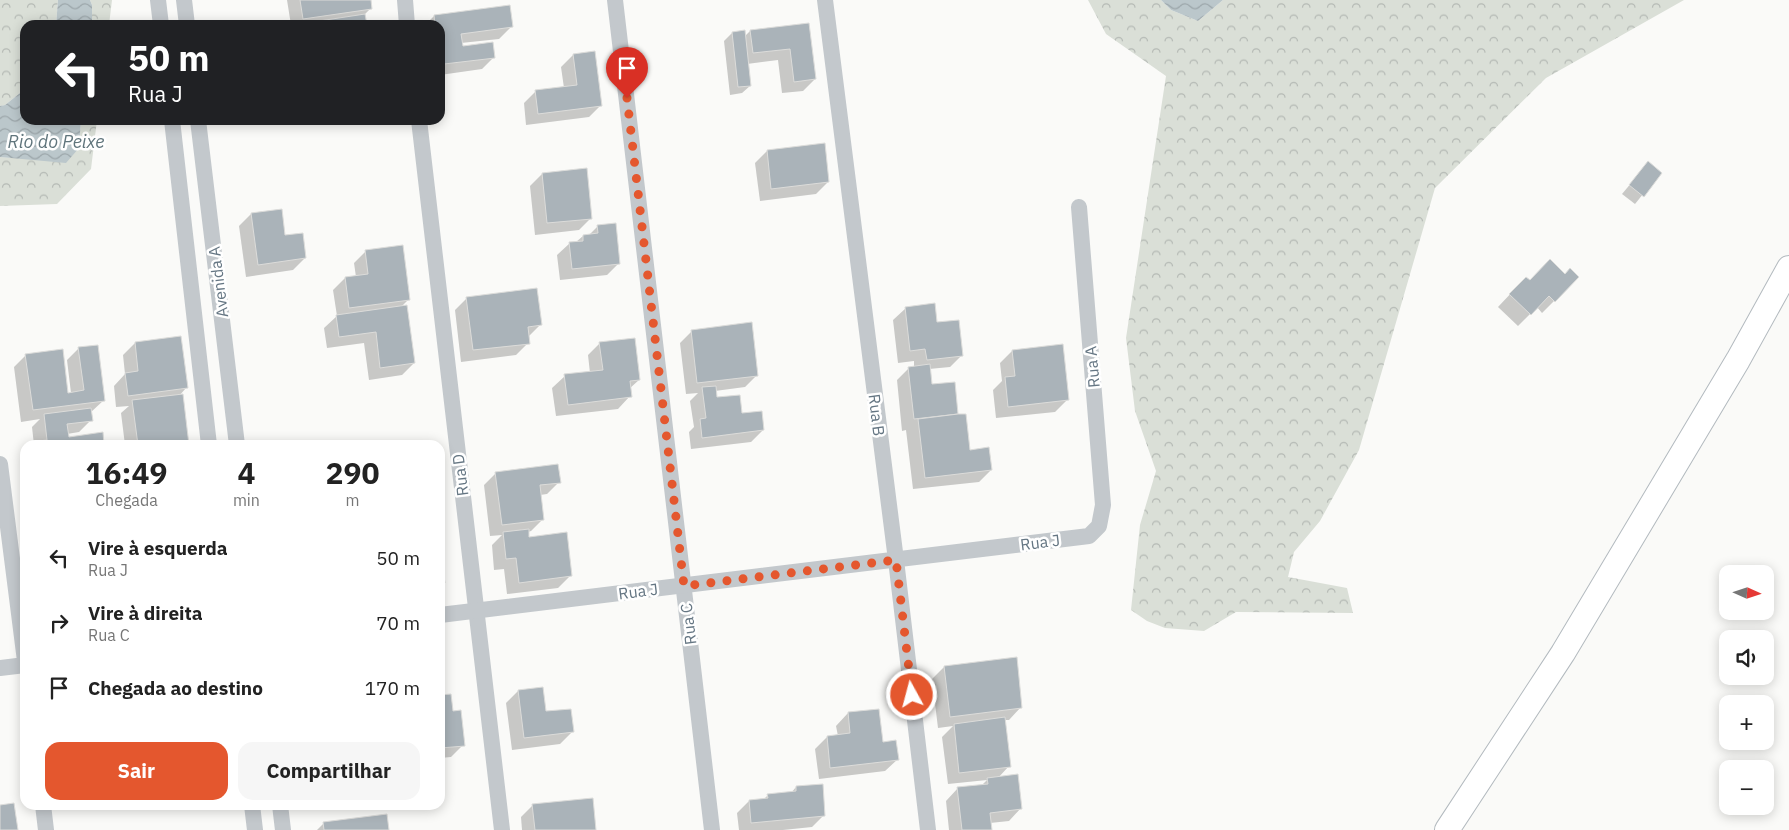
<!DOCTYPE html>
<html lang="pt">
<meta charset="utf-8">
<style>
body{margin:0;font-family:"IBM Plex Sans",sans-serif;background:#f6f6f6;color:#222;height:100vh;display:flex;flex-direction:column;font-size:19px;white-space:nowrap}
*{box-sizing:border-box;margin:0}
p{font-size:16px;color:#767676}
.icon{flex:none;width:28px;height:28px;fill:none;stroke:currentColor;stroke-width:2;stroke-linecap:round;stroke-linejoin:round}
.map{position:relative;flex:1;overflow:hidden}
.sheet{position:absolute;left:20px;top:440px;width:425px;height:370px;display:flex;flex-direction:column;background:#fff;border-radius:15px;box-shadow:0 2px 12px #0003}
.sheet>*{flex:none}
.top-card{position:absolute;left:20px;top:20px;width:425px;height:105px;border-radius:15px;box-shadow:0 2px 12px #0003;background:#202124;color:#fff;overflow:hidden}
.needle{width:32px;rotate:93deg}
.controls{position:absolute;left:1719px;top:565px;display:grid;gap:10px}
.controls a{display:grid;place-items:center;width:55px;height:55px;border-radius:10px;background:#fff;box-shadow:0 2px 12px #0003;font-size:25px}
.pin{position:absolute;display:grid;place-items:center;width:42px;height:42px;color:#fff;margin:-51px -21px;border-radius:50% 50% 50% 0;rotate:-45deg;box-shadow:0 0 5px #0007}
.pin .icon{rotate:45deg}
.me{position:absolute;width:55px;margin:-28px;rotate:353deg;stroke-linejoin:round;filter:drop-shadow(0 0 4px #0008)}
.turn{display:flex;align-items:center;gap:18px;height:105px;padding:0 25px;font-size:22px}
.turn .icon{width:65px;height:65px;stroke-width:2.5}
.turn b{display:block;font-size:35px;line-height:42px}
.eta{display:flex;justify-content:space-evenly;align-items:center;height:85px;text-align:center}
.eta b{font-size:30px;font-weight:700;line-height:35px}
.cta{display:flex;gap:10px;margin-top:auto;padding:10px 25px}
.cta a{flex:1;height:58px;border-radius:15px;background:#e4572e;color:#fff;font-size:20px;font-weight:700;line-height:58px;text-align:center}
.cta a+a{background:#f6f6f6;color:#222}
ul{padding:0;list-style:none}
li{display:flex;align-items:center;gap:15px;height:65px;padding:0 25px}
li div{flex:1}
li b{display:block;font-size:19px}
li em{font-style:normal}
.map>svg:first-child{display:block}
.forest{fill:url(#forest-crowns)}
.water{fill:url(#water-waves)}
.shadow{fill:#0003}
.building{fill:#aab3b9;stroke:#dcdcda}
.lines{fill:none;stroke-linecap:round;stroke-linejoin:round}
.secondary-casing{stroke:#b3babf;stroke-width:26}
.street{stroke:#c3c8cc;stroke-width:16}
.secondary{stroke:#fff;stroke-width:24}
.route{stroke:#e4572e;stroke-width:9;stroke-dasharray:0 16.2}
.labels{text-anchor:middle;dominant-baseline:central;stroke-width:5;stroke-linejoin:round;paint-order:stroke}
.street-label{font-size:16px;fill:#657683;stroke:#fff}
.water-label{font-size:18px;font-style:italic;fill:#60757c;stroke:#fff}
</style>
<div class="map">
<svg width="1789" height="830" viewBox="0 0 1789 830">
<defs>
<pattern id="forest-crowns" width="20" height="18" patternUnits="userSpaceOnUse" patternTransform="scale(1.25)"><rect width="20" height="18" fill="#dadfd7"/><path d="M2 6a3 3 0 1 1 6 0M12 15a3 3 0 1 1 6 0" fill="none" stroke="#b4b9b4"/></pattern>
<pattern id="water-waves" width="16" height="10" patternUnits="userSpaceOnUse" patternTransform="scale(1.25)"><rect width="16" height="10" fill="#bbc7cb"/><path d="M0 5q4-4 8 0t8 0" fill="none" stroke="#9ca6aa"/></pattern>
</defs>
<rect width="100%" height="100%" fill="#fafaf8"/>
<!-- forest -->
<g class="forest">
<path d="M0,0H58L56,25H25V89L5,105L0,106Z"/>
<path d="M90,0H112L109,25H92V5Z"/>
<path d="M1088,0H1161L1171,10L1198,21L1223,0H1684L1546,78L1435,188L1359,450L1320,521L1294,552L1288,577L1347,588L1353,613L1236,612L1204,631L1165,628L1147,621L1131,610L1140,525L1156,471L1135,411L1126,338L1166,76L1106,34Z"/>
<path d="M81,120H97L91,169L57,204L0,206V157L15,158L79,148Z"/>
</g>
<!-- water -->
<g class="water">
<path d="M58,0H90L92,5V25H56Z"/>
<path d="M1161,0H1223L1198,21L1171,10Z"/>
<path d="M25,89V120H81L79,148L66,163L0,157V106L5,105Z"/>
</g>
<!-- shadow -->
<g class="shadow">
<path d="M287,0H370L371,8L364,15L366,25H291Z"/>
<path d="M434,16L511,27L499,39L461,43L462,48L494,57L482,69L440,75V25H425Z"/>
<path d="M808,24L815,79L803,91L782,93L778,60L747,64L750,86L742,93L730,95L724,41L732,33L744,37L750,31Z"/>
<path d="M573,55L601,105L589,117L526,125L524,103L536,91L564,88L561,67Z"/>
<path d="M767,151L828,182L816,194L760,201L755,163Z"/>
<path d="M1648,163L1660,173L1635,204L1622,194Z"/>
<path d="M542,174L591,218L579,230L535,235L530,186Z"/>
<path d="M251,214L305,258L293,270L246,277L239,226Z"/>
<path d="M598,226L619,263L607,275L560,280L557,255L570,243L576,242L583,236L589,235Z"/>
<path d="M366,251L409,299L401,307L414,363L402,375L369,380L364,343L327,348L324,328L337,316L333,290L345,278L356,277L354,263Z"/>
<path d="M1550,261L1554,301L1542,313L1537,307L1518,326L1498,307L1514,290L1529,282Z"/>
<path d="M467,298L540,325L528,337V343L516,355L461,362L455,310Z"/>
<path d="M906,308L936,324L962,355L950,367L929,369L931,386L954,383L957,416L969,451L991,470L979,482L913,489L906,430L902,431L897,380L909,368L914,367V361L898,363L893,320Z"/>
<path d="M692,331L757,375L745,387L715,391L716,399L763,430L751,442L691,449L689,432L694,427L690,401L698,393L686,394L680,343Z"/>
<path d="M135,343L186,388L179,396L188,445H125L121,413L129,406L116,407L114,386L125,374L123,355Z"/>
<path d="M600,343L639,380L629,389L630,396L618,409L556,416L552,388L565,376L590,373L588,355Z"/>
<path d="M79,348L104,400L90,413L91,420L79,432L67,434L68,438L103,445H34L32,427L40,419L21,422L14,367L26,355L67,394L71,393L67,360Z"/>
<path d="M1012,351L1067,400L1055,412L996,418L993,390L1002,381L1000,363Z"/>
<path d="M496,473L559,482L547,494L540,495L543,519L531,531L528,532V538L570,576L558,588L507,594L504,569L494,570L492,545L502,535L490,536L484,485Z"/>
<path d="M944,667L1021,707L1009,720H1004L1009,766L998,778L1021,808L1009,821L990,823V830H949L946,801L958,788L981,786L987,780L948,784L942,737L953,726L938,728L932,679Z"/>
<path d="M518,691L545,713L572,732L560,744L512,750L506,703Z"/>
<path d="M440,696L452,712L463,745L451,757L440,758Z"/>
<path d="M848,713L882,743L898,759L885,771L819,779L815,749L827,737L838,736L836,726Z"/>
<path d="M796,787L824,815L812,827L783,830H739L737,813L749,801L763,800L768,795L791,793Z"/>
<path d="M533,805L595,830H522L521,817Z"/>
<path d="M324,823L388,830H317Z"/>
</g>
<!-- building -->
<g class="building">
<path d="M300,0H371L372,9L303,19Z"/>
<path d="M510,5L513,27L461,34L463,46L493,42L495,58L444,64L442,48L440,49V25H435L434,15Z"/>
<path d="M365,14L367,25H306V23Z"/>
<path d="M809,23L816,79L794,82L790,49L753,53L750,30Z"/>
<path d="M745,30L751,86L738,87L732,32Z"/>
<path d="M595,51L602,106L538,114L535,90L577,85L573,54Z"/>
<path d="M825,143L829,182L771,189L767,150Z"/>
<path d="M1648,161L1662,173L1644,197L1629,185Z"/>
<path d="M587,168L592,219L547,223L542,173Z"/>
<path d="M282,209L285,235L303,233L306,258L258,265L251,213Z"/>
<path d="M616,223L620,264L572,269L569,242L583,241V235L598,233L597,225Z"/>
<path d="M403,245L410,300L349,308L345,277L368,274L365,250Z"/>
<path d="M1550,259L1565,274L1570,268L1579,277L1555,302L1549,296L1531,315L1509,294L1526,277L1530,280Z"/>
<path d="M537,288L542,325L528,327L530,344L473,350L466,297Z"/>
<path d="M935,303L937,322L959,320L963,356L927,360L925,349L910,351L905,307Z"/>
<path d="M407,305L415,363L380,368L376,332L339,337L336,315Z"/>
<path d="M752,322L758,376L697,383L691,330Z"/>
<path d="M181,336L188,388L128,396L125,373L138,371L135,342Z"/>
<path d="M635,338L640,380L630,381L632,397L568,405L564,374L603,370L599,342Z"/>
<path d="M1063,344L1069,400L1008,407L1005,377L1015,376L1012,350Z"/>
<path d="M98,345L105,401L33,410L25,354L63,349L68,393L84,390L78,347Z"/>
<path d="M930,364L932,384L955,382L958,414L914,419L908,367Z"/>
<path d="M716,386L717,397L740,395L742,413L762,411L764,430L702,438L700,419L706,418L702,387Z"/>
<path d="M183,394L189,445H156V444L138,445L132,400Z"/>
<path d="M91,408L93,421L67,424L69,437L103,432L104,445H38L37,441L47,440L44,414Z"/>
<path d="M958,414H966L970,450L989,447L992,470L925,478L918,419Z"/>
<path d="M558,464L561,483L540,485L544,520L502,525L495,472Z"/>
<path d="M529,529V537L567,532L572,576L519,583L516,558L506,559L503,532Z"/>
<path d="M440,549L445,583L440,584Z"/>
<path d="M1017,657L1022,708L950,717L944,666Z"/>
<path d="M543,687L546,711L571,709L574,732L524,738L518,690Z"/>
<path d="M451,694L453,711L461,710L465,746L440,748V695Z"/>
<path d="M879,709L883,742L896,740L899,760L830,768L827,736L850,733L848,712Z"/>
<path d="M1005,717L1011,767L959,773L954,724Z"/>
<path d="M1018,774L1022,809L990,813L992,830H962L957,787L988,784L987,778Z"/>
<path d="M823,784L825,816L751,823L749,800L768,798L767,794L796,791V786Z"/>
<path d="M593,798L596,830H535L532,804Z"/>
<path d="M14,803L18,830H0V805Z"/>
<path d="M387,814L389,830H324L323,822Z"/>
</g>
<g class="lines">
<defs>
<path id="secondary" d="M1447,830L1563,653L1738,360L1789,268"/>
</defs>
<!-- secondary casing -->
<use href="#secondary" class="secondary-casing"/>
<!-- street -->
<g class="street">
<path d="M158,0L161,25"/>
<path d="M184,0L187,25"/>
<path d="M405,0L407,25"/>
<path d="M615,0L712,830"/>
<path d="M825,0L896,560L928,830"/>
<path d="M172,120L209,445"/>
<path d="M198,120L237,445"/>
<path d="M419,120L502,830"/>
<path d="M0,464L25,661"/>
<path d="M440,615L1089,536L1099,526L1103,505L1079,207"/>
<path d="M0,668L25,665"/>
<path d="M43,805L46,830"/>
<path d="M252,805L255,830"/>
<path d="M280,805L283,830"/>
</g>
<!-- secondary -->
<use href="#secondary" class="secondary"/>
</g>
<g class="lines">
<!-- route -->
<path class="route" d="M627,98L684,586L896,560L912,695"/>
</g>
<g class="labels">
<!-- street labels -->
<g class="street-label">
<text transform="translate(218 282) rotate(-97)">Avenida A</text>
<text transform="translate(1092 367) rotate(-95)">Rua A</text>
<text transform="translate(877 415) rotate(83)">Rua B</text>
<text transform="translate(460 475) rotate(-97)">Rua D</text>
<text transform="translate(1040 542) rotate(-7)">Rua J</text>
<text transform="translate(638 591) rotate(-7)">Rua J</text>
<text transform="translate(688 624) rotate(-97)">Rua C</text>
</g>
<!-- water labels -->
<g class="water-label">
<text x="56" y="141">Rio do Peixe</text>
</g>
</g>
</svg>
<div class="controls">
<a><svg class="needle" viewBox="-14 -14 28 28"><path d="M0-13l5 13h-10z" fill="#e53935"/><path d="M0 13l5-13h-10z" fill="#767676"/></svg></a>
<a><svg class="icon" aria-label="sound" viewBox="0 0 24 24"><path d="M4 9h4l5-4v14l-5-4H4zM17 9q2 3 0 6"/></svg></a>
<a>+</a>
<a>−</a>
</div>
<div class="pin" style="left:627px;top:98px;background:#d93025"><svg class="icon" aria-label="arrive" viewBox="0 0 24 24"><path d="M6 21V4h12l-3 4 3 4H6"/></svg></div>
<svg class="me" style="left:912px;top:695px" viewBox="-20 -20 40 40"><circle r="17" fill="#e4572e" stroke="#fff" stroke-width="3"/><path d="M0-11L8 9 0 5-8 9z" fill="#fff"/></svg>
<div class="top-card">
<div class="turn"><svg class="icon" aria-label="left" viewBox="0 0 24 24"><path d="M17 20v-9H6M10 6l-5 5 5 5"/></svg><div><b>50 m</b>Rua J</div></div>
</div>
<section class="sheet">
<div class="eta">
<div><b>16:49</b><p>Chegada</p></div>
<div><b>4</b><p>min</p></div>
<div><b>290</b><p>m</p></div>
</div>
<ul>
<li><svg class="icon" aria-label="left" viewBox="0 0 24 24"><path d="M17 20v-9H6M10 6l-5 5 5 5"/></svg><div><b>Vire à esquerda</b><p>Rua J</p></div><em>50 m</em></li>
<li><svg class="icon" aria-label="right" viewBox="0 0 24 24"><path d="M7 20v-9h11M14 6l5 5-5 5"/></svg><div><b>Vire à direita</b><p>Rua C</p></div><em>70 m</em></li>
<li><svg class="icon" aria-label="arrive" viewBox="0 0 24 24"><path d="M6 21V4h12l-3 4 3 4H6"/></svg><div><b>Chegada ao destino</b></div><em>170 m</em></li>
</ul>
<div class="cta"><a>Sair</a><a>Compartilhar</a></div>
</section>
</div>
